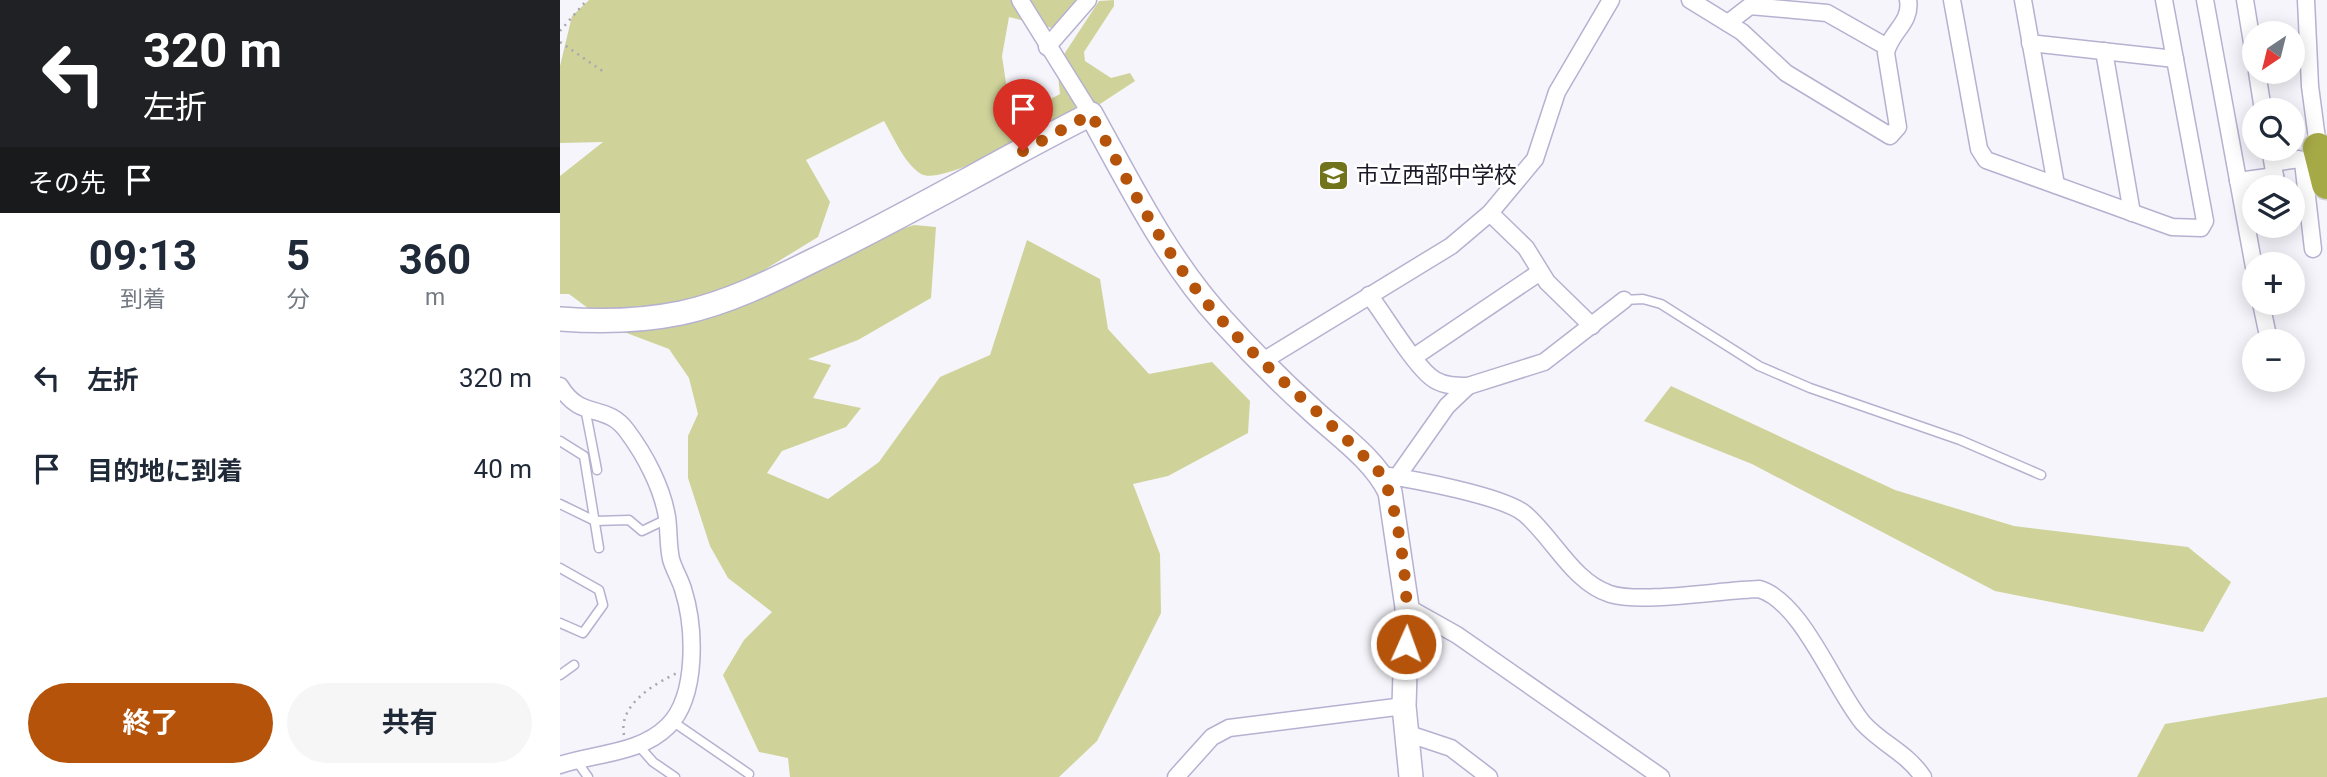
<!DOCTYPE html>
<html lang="ja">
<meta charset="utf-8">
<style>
body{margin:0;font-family:Roboto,"Noto Sans JP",sans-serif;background:#f6f6f7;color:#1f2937;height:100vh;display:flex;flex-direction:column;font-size:26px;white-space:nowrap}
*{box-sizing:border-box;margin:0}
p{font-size:23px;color:#747a83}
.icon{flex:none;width:38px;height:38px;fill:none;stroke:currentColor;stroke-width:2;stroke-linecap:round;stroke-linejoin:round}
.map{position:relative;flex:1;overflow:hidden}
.sheet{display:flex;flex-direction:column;background:#fff;width:560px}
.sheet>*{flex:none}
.banner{background:#202124;color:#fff;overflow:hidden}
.needle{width:46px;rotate:215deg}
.tools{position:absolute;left:1682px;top:21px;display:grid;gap:14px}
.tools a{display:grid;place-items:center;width:63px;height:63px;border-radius:50%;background:#fff;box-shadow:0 4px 18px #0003;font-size:35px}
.pin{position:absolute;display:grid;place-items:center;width:60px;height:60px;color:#fff;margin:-72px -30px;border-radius:50% 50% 50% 0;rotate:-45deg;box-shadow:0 0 7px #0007}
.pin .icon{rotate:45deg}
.me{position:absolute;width:77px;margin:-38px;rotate:2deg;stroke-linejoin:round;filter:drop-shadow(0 0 5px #0008)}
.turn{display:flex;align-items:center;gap:24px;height:147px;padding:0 28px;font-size:32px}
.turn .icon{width:91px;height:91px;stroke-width:2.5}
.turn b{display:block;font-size:49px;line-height:60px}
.then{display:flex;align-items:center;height:66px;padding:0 28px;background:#0003;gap:14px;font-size:26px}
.eta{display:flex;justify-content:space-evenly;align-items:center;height:119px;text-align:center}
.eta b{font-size:42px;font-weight:700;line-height:49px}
.action{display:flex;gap:14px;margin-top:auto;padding:14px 28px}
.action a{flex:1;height:80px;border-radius:42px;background:#b45309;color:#fff;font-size:28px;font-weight:700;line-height:80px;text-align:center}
.action a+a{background:#f6f6f7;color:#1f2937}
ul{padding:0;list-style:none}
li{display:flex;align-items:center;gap:21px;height:91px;padding:0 28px}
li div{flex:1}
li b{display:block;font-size:26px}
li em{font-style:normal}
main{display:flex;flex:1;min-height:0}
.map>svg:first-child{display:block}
.green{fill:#cfd39a}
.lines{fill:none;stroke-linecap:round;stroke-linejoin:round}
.lane-casing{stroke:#b6b1d0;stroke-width:11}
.street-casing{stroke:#b6b1d0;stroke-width:19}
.secondary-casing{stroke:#b6b1d0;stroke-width:26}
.highway-casing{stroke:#d2d1d4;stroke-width:33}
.path{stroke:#a8a7af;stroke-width:2.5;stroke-dasharray:2 5;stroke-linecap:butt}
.lane{stroke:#fff;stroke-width:8}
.street{stroke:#fff;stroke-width:16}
.secondary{stroke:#fff;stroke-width:23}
.highway{stroke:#a6aa46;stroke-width:30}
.route{stroke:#b45309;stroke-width:12;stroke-dasharray:0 21.6}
.labels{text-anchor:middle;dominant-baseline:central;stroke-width:5;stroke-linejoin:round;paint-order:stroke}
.poi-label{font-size:23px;fill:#1c1a26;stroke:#fff;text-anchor:start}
</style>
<main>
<section class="sheet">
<div class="banner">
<div class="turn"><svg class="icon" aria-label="left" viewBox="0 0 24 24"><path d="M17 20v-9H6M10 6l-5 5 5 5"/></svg><div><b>320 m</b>左折</div></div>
<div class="then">その先<svg class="icon" aria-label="arrive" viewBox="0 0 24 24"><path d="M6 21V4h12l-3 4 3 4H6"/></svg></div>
</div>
<div class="eta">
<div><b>09:13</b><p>到着</p></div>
<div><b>5</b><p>分</p></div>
<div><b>360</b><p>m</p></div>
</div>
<ul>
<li><svg class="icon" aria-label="left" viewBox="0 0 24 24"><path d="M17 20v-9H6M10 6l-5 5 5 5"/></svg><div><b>左折</b></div><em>320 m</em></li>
<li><svg class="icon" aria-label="arrive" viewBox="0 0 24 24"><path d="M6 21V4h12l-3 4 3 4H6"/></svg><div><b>目的地に到着</b></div><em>40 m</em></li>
</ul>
<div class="action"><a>終了</a><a>共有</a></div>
</section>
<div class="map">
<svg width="1767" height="777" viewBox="0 0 1767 777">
<rect width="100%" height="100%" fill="#f6f5fb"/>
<!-- green -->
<g class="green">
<path d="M29,0H519L496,29L449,17L442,56L447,90L462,105L485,102L500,94L497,65L539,1L554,0V6L524,52L525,61L551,78L570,73L575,81L540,104L517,99L514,112C489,125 383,187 361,174C344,163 334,138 324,121L246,160L270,202L258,237L191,278L354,225L376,227L371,298L298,340L248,359L271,365L253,398L301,408L286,427L222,451L207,473L268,499L319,462L380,377L430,355L467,240L540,279L548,329L589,374L652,362L690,401L688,433L608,476L573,484L600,554L601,613L537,741L499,777H230L228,758L199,752L163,675L184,640L212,612L168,578L150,546L128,478V436L138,414L129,378L109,349L56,329L9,294H0V176L43,142L0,143V66L12,16Z"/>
<path d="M1111,386L1335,490L1454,526L1628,547L1671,582L1643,632L1435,591L1192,464L1084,421Z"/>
<path d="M1767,697V777H1577L1605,724Z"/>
</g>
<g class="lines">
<defs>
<g id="lane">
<path d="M1064,300L1083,299L1101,304L1199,366L1250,388L1400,440L1481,475"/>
<path d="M25,408L37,470"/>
<path d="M0,441L24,456L39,548"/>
<path d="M0,504L35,521L69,520L82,531L107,519"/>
<path d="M0,568L39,590L43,605L23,633L0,623"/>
<path d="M0,675L14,665"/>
<path d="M112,721L189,774"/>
<path d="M78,745L93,762L115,777"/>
<path d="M16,760L28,777"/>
</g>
<g id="street">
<path d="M460,0L531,114"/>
<path d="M1130,0L1182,32L1226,73L1330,136L1338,127L1326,53C1330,32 1352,23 1348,0"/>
<path d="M1392,0L1419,149L1426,160L1612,227L1641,228L1645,221L1604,0"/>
<path d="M1463,0L1496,185"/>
<path d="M1645,0L1694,267"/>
<path d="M1685,0L1694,55"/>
<path d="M1746,0L1750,86L1759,154"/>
<path d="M1168,23L1190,6L1267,13L1327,47"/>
<path d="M1470,43L1615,59"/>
<path d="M487,47L528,0"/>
<path d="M1544,51L1572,213"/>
<path d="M1697,72L1703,110"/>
<path d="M1710,149L1717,187"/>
<path d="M1713,163L1739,159L1743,162L1753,249"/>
<path d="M1678,181L1715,176"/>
<path d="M930,213L966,248L987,282L1032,326"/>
<path d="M809,295C825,315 856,369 875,380C885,386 897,386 908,386L984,362L1064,300"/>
<path d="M1701,303L1707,331"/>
<path d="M854,357L980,272"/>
<path d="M703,361L891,246L930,213L975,159L997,92L1051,0"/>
<path d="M0,386C21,421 46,402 67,431C85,455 102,487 107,517C109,531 108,546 111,559C114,570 120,579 123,589C135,627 138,696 108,726C80,754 36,753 0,765"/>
<path d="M822,475C852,479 944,496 965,514C994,539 1013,582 1050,594C1081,604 1162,590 1199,589C1242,601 1274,688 1303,723C1322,744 1346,752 1363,777"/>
<path d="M837,477L887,406L908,386"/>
<path d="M847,607L897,635L1101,777"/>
<path d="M846,733L891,748L929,777"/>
<path d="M616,777L652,737L669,728L844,706"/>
</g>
<path id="secondary" d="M0,319C40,322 82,321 121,313C168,303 212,281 254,260C348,215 438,161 531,114C571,186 607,260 663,321C691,352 722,383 753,411C780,436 814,459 830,492L847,607L844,706L851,777"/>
<path id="highway" d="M1758,148L1767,184"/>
</defs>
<!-- lane casing -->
<use href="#lane" class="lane-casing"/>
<!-- street casing -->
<use href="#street" class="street-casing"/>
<!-- secondary casing -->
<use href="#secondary" class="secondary-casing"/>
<!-- highway casing -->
<use href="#highway" class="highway-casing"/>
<!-- path -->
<g class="path">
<path d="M0,31L27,0"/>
<path d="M0,42L44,72"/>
<path d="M64,735C58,705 94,684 117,673"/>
</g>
<!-- lane -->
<use href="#lane" class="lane"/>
<!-- street -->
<use href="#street" class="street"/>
<!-- secondary -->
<use href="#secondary" class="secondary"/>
<!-- highway -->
<use href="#highway" class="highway"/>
</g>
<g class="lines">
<!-- route -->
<path class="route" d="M463,151L531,114C568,181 602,250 651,308C703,369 768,417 822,475C841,515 850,600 846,644"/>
</g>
<!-- icons -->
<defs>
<symbol id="school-square" viewBox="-11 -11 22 22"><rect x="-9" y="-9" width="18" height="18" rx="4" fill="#72741b" stroke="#fff"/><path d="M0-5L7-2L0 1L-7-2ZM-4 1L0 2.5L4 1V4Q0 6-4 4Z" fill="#fff"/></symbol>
</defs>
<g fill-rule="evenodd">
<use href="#school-square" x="756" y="158" width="35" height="35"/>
</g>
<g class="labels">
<!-- poi labels -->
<g class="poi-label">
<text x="796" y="175">市立西部中学校</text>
</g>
</g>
</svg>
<div class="tools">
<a><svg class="needle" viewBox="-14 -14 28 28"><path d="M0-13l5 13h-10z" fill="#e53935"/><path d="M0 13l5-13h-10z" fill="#747a83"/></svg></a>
<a><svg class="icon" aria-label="search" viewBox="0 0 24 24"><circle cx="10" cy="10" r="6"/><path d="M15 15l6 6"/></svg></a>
<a><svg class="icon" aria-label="layers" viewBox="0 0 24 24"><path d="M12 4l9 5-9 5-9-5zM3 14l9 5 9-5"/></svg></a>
<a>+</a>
<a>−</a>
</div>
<div class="pin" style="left:463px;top:151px;background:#d93025"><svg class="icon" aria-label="arrive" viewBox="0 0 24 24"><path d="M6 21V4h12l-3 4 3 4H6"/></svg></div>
<svg class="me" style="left:846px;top:644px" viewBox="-20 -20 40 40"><circle r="17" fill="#b45309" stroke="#fff" stroke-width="3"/><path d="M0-11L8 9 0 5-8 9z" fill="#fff"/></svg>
</div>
</main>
